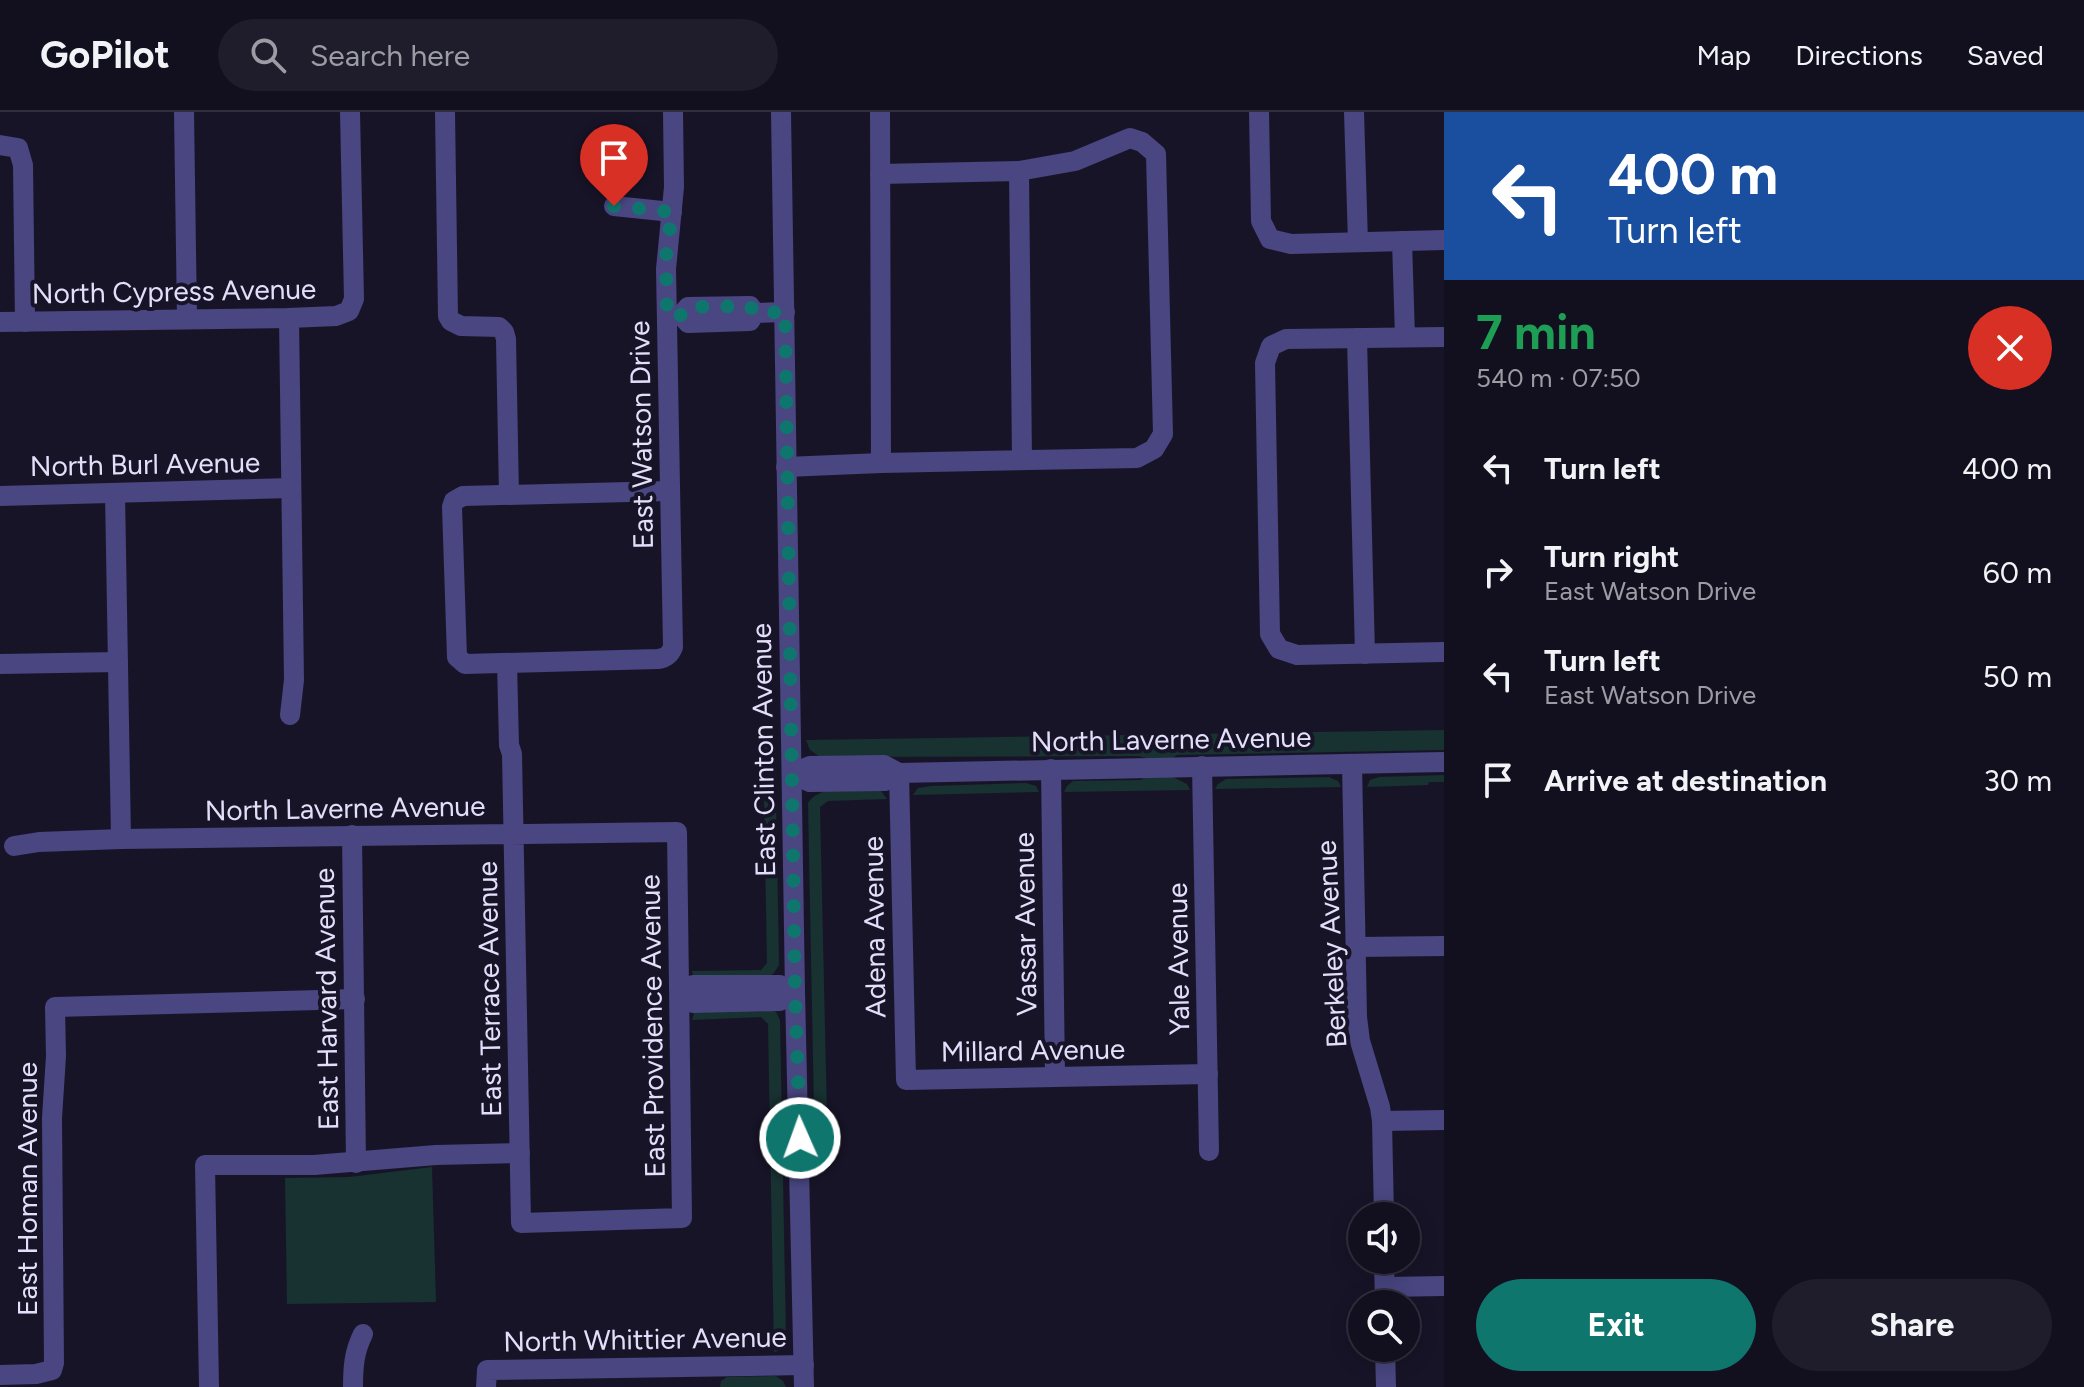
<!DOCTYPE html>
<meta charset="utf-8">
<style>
body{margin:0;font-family:Figtree,sans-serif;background:#1f1d2b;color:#f1f3f6;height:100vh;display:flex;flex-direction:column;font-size:30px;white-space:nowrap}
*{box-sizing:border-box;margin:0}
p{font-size:26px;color:#9c9ca4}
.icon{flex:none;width:44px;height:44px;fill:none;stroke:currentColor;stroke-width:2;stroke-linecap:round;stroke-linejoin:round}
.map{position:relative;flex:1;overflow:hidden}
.details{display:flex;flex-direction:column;background:#120f1e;width:640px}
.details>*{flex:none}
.hud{background:#1a4fa0;color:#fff;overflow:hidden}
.buttons{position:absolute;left:1348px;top:1090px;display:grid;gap:16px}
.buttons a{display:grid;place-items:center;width:72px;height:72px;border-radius:50%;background:#120f1e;box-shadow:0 4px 20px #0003,0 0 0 2px #312f3c;font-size:40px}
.pin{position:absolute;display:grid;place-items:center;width:68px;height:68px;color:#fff;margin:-82px -34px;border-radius:50% 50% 50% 0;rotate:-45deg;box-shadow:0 0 8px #0007}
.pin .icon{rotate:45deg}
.me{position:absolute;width:88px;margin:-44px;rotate:358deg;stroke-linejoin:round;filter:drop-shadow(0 0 6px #0008)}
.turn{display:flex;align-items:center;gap:28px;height:168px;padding:0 32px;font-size:36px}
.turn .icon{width:104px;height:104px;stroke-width:2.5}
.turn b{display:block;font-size:56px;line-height:68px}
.round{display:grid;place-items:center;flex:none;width:84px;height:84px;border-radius:42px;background:#1f1d2b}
.headline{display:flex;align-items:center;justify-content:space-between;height:136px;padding:0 32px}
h1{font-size:48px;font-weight:700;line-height:60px;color:#1e9e55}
.button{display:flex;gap:16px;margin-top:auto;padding:16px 32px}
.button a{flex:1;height:92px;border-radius:48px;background:#0f766e;color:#fff;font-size:32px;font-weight:700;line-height:92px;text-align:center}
.button a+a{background:#1f1d2b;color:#f1f3f6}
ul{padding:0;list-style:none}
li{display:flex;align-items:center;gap:24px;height:104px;padding:0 32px}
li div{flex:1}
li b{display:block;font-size:30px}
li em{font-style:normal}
header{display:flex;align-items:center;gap:48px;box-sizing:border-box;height:112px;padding:0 40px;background:#120f1e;border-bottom:2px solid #312f3c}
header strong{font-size:38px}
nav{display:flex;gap:44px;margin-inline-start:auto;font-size:28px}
.search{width:560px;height:72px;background:#1f1d2b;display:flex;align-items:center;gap:20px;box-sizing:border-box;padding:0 28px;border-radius:44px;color:#9c9ca4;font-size:30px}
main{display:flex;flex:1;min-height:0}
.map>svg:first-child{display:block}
.park{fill:#183131}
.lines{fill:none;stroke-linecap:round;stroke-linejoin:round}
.minor{stroke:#494681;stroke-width:20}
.route{stroke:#0f766e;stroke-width:14;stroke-dasharray:0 25.2}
.labels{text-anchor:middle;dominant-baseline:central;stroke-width:8;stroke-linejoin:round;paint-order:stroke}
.street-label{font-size:28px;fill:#e3dffb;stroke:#181428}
</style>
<header>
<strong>GoPilot</strong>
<div class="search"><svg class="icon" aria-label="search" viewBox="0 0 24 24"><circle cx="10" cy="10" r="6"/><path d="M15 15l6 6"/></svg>Search here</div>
<nav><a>Map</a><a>Directions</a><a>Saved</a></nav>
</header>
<main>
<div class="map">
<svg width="1444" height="1275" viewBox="0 0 1444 1275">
<rect width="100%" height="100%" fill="#181428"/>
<!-- park -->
<g class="park">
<path d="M1444,618V638L1177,643C1165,653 1152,647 1138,644L820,645L810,638L806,628Z"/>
<path d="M775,630L779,853L774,861L768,865L693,863L692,859L761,858L767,851L763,631Z"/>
<path d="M1151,663H1169L1187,672L1190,678L1064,680L1067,674L1073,669L1140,668Z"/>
<path d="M1444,663V670H1429L1428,673L1367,675L1370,668L1379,665Z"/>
<path d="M1329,665L1338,669L1341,675L1215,677L1218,672L1226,667Z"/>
<path d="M1026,671L1036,674L1039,680L913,683L918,676L931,674Z"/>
<path d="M873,677L881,679L887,687L828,689L820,695L828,1049H815L808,691C821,672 852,678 873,677Z"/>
<path d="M770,896L776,900L780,908L786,1226L784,1234L779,1239L774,1240L768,912L761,905L692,908L694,901Z"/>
<path d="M432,1055L436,1190L287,1192L285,1066L349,1065Z"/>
<path d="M776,1264L783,1269L786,1275H720L721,1269L727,1265Z"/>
</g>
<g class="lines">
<!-- minor -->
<g class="minor">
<path d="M184,0L187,207"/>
<path d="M445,0L448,204L451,209L461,214L499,215L504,220L506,227L509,383"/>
<path d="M781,0L795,880L804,1275"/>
<path d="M880,0L881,351"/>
<path d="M1259,0L1261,109L1270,127L1291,132L1444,128"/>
<path d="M1354,0L1358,130"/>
<path d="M0,33L18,36L23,53L25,210"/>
<path d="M880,62L1019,59"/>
<path d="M614,94L672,100"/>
<path d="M1402,129L1405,225"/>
<path d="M755,201L750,209L688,211L681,203L688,195L750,194L755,201L785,200"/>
<path d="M289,206L294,568L290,603"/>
<path d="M0,210L289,206L336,204L349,199L354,187L350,0"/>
<path d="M1444,225L1286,227L1271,234L1265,251L1270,522L1279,537L1297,543L1444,540"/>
<path d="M1357,226L1365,542"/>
<path d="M786,355L881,351L1137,346L1154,337L1163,322L1156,42L1142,30L1130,26L1075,49L1019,59L1022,348"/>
<path d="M670,379L463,384L454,389L452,395L457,545L465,552L658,547C666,546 670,543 673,535L666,157L674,75L673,0"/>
<path d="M115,381L121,727"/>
<path d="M0,384L291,376"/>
<path d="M0,552L118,550"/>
<path d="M1352,652L1357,905L1360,929L1380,995L1382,1009L1384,1104"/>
<path d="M1202,654L1209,1039"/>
<path d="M1051,657L1055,965"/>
<path d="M899,661L906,968L1208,962"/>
<path d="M792,662L810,670L885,669L899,661L1444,650"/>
<path d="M792,662L810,654L884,653L899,661"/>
<path d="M352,723L356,1051"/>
<path d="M14,734L39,730L121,727L677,720L682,1106L521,1111L512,642L509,633L507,551"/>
<path d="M1357,835L1444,834"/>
<path d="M693,873H780L795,880L780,889L693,891L680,882Z"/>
<path d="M1382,1009L1444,1008"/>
<path d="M1384,1148L1385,1192"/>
<path d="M1385,1175L1444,1174"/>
<path d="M1385,1236L1386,1275"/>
<path d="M0,1263L36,1262L52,1258L54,1251L52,1006L56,944L55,895L355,887"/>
<path d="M209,1275L205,1053H314L436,1043L520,1041"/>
<path d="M353,1275C353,1255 354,1240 363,1222"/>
<path d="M486,1275L487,1258L804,1253"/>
</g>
</g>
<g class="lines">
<!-- route -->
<path class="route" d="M614,94L672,100L666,145L667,204L681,203L688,195L750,194L755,201L785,200L795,880L800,1026"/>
</g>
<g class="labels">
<!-- street labels -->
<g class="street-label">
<text transform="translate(174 179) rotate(-1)">North Cypress Avenue</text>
<text transform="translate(641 323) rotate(-91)">East Watson Drive</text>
<text transform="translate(145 352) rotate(-1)">North Burl Avenue</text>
<text transform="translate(1171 627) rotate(-1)">North Laverne Avenue</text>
<text transform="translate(763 638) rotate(-91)">East Clinton Avenue</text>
<text transform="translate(345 696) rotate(-1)">North Laverne Avenue</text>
<text transform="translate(1025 812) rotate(-91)">Vassar Avenue</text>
<text transform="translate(874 815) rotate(-91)">Adena Avenue</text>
<text transform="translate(1331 832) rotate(-93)">Berkeley Avenue</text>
<text transform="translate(1178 847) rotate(-91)">Yale Avenue</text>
<text transform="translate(489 877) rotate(-91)">East Terrace Avenue</text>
<text transform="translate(326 887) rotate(-91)">East Harvard Avenue</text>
<text transform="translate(652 914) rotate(-91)">East Providence Avenue</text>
<text transform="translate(1033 938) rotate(-1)">Millard Avenue</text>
<text transform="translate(27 1077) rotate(-90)">East Homan Avenue</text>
<text transform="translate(645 1227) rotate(-1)">North Whittier Avenue</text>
</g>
</g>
</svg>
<div class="buttons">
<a><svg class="icon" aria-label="sound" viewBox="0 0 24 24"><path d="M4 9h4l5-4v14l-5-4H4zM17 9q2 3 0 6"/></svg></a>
<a><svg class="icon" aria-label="search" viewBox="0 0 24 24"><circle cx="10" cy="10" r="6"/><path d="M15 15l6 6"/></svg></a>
</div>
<div class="pin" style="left:614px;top:94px;background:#d93025"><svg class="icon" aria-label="arrive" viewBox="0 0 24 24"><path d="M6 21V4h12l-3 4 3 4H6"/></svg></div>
<svg class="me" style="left:800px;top:1026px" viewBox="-20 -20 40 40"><circle r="17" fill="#0f766e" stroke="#fff" stroke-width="3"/><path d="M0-11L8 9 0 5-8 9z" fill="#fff"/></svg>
</div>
<section class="details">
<div class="hud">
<div class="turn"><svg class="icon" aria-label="left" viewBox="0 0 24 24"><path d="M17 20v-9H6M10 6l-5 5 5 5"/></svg><div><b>400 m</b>Turn left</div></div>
</div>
<div class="headline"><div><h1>7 min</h1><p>540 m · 07:50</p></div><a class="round" style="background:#d93025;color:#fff"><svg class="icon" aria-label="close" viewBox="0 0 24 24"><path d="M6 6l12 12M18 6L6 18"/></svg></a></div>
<ul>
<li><svg class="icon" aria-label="left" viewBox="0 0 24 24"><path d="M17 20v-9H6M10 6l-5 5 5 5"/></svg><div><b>Turn left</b></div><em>400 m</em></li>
<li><svg class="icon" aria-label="right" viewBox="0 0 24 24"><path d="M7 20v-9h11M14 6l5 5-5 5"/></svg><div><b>Turn right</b><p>East Watson Drive</p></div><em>60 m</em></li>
<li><svg class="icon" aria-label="left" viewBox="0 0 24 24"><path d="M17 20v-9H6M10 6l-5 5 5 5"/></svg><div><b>Turn left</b><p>East Watson Drive</p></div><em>50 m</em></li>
<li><svg class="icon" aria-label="arrive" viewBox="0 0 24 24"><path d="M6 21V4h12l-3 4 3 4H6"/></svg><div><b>Arrive at destination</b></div><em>30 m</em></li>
</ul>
<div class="button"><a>Exit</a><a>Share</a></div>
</section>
</main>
